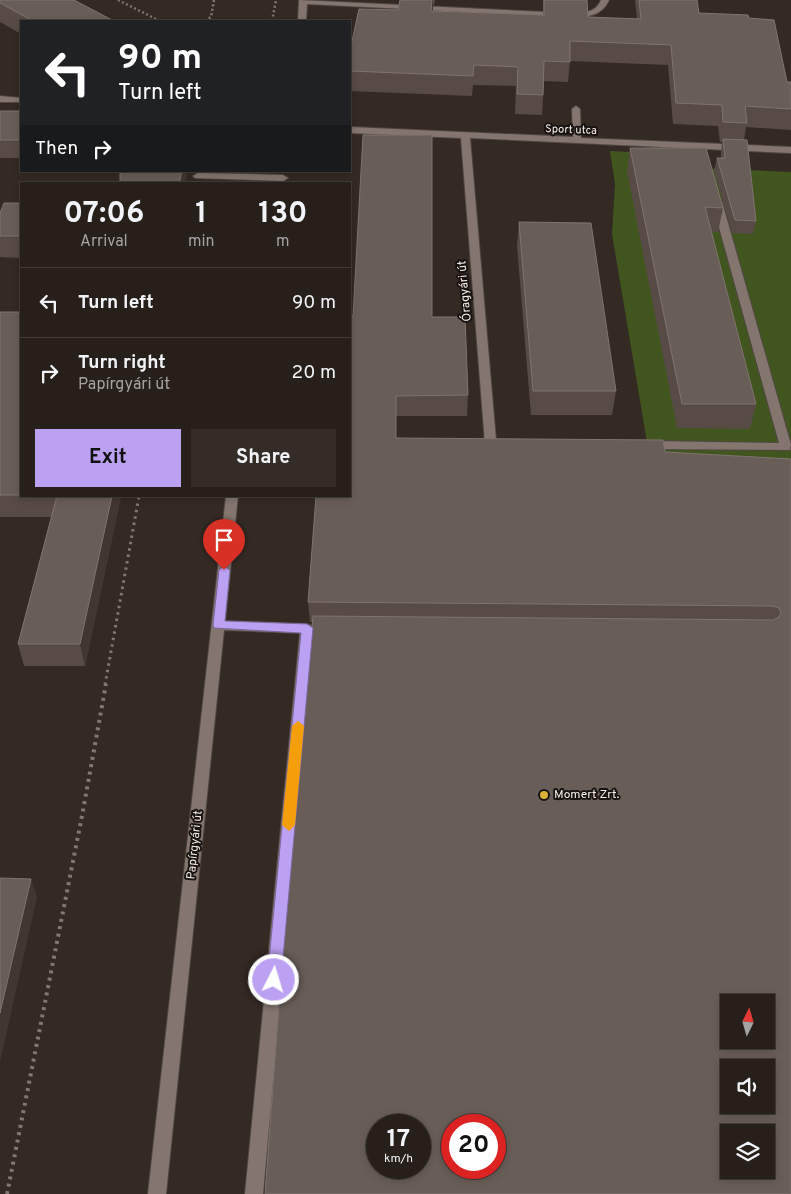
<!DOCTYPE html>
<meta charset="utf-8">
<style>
body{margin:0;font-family:Overpass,sans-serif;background:#332c27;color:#f1f3f6;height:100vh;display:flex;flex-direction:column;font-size:19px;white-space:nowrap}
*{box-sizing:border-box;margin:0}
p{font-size:16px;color:#a4a2a2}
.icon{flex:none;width:28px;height:28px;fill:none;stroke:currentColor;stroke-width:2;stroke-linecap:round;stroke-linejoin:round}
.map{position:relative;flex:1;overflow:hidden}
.details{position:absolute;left:20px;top:182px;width:331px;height:315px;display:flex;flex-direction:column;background:#271f1a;border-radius:0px;box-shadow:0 2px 8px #0003,0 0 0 1px #433d39}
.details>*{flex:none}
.banner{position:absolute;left:20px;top:20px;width:331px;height:152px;border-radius:0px;box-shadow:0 2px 8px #0003,0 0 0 1px #433d39;background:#202124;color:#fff;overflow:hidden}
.needle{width:32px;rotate:5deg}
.tools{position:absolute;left:720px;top:994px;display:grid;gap:10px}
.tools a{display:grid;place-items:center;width:55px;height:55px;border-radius:0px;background:#271f1a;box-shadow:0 2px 8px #0003,0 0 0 1px #433d39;font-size:25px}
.speed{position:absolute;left:366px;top:1114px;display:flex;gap:10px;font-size:25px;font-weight:700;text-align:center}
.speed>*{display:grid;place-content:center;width:65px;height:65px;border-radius:50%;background:#271f1a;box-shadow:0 2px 8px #0003,0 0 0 1px #433d39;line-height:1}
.speed small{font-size:12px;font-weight:400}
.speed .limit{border:8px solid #d22;background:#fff;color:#111}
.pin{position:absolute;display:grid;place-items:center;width:42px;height:42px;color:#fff;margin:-51px -21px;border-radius:50% 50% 50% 0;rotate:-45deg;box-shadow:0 0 5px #0007}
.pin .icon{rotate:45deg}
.me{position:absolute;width:55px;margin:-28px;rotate:5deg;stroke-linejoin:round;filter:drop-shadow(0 0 4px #0008)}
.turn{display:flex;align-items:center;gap:18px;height:105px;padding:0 15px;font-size:22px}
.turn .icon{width:65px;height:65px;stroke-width:2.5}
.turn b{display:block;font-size:35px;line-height:42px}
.then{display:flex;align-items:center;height:48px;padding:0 15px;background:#0003;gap:10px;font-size:19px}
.eta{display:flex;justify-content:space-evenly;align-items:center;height:85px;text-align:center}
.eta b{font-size:30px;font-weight:700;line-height:35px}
.action{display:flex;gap:10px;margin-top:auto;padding:10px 15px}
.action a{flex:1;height:58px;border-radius:0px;background:#bca0f2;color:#111;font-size:20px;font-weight:700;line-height:58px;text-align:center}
.action a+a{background:#332c27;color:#f1f3f6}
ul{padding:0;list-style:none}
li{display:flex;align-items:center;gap:15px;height:70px;padding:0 15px;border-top:1px solid #433d39}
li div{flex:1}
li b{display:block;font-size:19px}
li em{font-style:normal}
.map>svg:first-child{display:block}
.green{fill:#41561f}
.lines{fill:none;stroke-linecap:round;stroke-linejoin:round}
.minor-casing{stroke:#514742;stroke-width:2}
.path-far2{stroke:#827873;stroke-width:2.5;stroke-dasharray:2 2.5;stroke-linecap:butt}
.path-far1{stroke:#827873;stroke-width:3;stroke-dasharray:2.5 4;stroke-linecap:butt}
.path{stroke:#827873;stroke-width:4;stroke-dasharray:3 4.5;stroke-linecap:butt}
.minor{fill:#84766f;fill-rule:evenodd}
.wall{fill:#584b46}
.shaded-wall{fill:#423630}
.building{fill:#695d57;stroke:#80746f;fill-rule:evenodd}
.route{fill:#bca0f2;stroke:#7a689d}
.slow{fill:#f59e0b}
.poi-dot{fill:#dab334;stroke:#181310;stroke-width:2}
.labels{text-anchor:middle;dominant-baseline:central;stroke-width:4;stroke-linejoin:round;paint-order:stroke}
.far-street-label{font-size:11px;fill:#f8f0ec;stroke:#181310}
.street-label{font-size:12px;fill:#f8f0ec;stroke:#181310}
.poi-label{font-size:12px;fill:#f8f0ec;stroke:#181310;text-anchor:start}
</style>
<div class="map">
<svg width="791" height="1194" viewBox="0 0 791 1194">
<rect width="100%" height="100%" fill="#342923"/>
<!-- green -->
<path class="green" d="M610,151L672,154L677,167L791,172V587L650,460L612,234L615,184Z"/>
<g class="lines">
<defs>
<g id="minor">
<path d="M299,0L567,13C581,12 595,15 601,0H609C601,18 584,17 567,17L307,4L306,21H298Z"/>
<path d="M0,96L21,98V102H0Z"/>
<path d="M576,106L580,109L581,138L791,147V153L470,138L496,440L506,441L508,444C503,450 490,450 485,444L461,138L350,133V127L573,137L572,109Z"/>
<path d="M198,173L283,175L288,178L283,181L195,178L193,176Z"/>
<path d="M717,199L722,202L791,445L790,450L647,449L641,445L647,441L779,443L712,202Z"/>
<path d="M226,496H238L225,621L307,624L312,626L313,629L263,1194H245L300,633L224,630L166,1194H148Z"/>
</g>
</defs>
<!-- minor casing -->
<use href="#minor" class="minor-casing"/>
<!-- path-far2 -->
<g class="path-far2">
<path d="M118,0L160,21"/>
<path d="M205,21L211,17L214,0"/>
<path d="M272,21L276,0"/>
</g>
<!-- path-far1 -->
<path class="path-far1" d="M105,685L139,496"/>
<!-- path -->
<path class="path" d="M7,1194L82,816L106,684"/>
<!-- minor -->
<use href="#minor" class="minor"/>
</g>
<!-- wall -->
<g class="wall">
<path d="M0,0L114,21H21V34L0,22Z"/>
<path d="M400,0H435L434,5H433V12L543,15V0H587L588,17L637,19L635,0H697L699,13L749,18L787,82H791V130L746,127L744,140L756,221L753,234L732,233L714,171L717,158H721V152L722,142H720L718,126L673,124L668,65L570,61L568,82L544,81L542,115L515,114L516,86L473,85L472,96L350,91V50L398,10Z"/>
<rect x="0" y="111" width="21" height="47"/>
<path d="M630,148L723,208L718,232H711L756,404L750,429L677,428L627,171Z"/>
<path d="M21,203V258L0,257V213Z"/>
<path d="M519,222L616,391L612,415H531L517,246Z"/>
<path d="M0,312H21V496H121L85,666H24L18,644L51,517H0Z"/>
<path d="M432,317L468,395L467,416H396V438L791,459V1194L313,622H310L308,602L316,496Z"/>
</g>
<!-- shaded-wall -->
<g class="shaded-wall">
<path d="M432,0H433V12L431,11Z"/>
<path d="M182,171H188L185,184H179Z"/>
<path d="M112,496H121L85,666L80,644Z"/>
<path d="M31,879L37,897L0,1062V1013Z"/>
</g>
<!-- building -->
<g class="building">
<path d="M0,0H74L114,21H33L0,3Z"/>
<path d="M400,0H432L431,11L544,15V0H587L588,17L641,19L639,0H697L699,13L748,15L749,18L774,20L787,82H791V109L745,106L747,123L723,122L722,105L676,103L671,45L570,41V62L544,61L543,95L517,94L518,67L474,65L473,76L350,71V50L359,9L398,10Z"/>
<rect x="0" y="111" width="21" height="29"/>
<path d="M363,135H432V317H465L468,395L396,396V438L663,440L665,452L791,459V1194H265L282,963L313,616L773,620L779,617L781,613L779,608L773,606L308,602L316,496H350V316H353ZM729,1002H766V1040H729ZM729,1068H766V1105H729ZM378,1125H420V1168H378ZM452,1125H495V1168H452ZM729,1132H766V1170H729Z"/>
<path d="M723,139L747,140L756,221L735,220L717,158H725Z"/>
<path d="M630,148H706L723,208L705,207L756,404H682Z"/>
<path d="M120,171H182L179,184H120Z"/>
<path d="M4,203H21V236H0V213Z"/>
<path d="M519,222L591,223L616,391H533Z"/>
<rect x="0" y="312" width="21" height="183"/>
<path d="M57,496H112L80,644H18Z"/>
<path d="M0,878L31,879L0,1013Z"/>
</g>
<!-- route -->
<path class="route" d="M224,566L230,570L225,621L307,624L313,628L281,980L279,984L274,986L269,984L267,980L301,633L214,628L213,625L219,570Z"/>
<!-- slow -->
<path class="slow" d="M298,721L304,726L295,825L289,831L282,825L292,726Z"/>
<!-- markers -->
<circle class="poi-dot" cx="544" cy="795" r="5"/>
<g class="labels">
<!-- far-street labels -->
<g class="far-street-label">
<text transform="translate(571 130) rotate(2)">Sport utca</text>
</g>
<!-- street labels -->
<g class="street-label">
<text transform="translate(465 291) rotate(-95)">Óragyári út</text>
<text transform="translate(195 845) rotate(-84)">Papírgyári út</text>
</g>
<!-- poi labels -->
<g class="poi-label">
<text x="554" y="795">Momert Zrt.</text>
</g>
</g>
</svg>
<div class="tools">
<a><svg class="needle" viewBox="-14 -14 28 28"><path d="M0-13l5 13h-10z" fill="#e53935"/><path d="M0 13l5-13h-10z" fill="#a4a2a2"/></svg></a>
<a><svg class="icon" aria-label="sound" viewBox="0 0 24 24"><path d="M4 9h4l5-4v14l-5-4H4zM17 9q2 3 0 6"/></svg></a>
<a><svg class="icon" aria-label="layers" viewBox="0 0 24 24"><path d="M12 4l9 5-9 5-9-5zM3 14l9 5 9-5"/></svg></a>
</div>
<div class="speed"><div>17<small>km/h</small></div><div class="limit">20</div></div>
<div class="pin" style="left:224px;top:570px;background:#d93025"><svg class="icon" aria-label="arrive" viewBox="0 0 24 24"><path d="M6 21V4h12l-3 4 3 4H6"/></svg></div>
<svg class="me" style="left:274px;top:980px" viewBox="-20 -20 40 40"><circle r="17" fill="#bca0f2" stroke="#fff" stroke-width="3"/><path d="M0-11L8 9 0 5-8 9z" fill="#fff"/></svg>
<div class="banner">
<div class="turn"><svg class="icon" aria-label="left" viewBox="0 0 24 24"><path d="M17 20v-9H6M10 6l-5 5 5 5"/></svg><div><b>90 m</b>Turn left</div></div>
<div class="then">Then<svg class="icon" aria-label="right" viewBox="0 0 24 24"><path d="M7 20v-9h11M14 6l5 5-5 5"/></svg></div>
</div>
<section class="details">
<div class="eta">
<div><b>07:06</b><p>Arrival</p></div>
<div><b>1</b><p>min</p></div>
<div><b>130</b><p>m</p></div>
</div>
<ul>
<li><svg class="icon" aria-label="left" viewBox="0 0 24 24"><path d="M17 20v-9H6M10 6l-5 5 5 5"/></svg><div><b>Turn left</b></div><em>90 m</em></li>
<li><svg class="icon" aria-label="right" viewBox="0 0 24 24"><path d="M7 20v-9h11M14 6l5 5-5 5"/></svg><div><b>Turn right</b><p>Papírgyári út</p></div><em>20 m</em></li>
</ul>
<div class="action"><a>Exit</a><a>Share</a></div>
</section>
</div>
